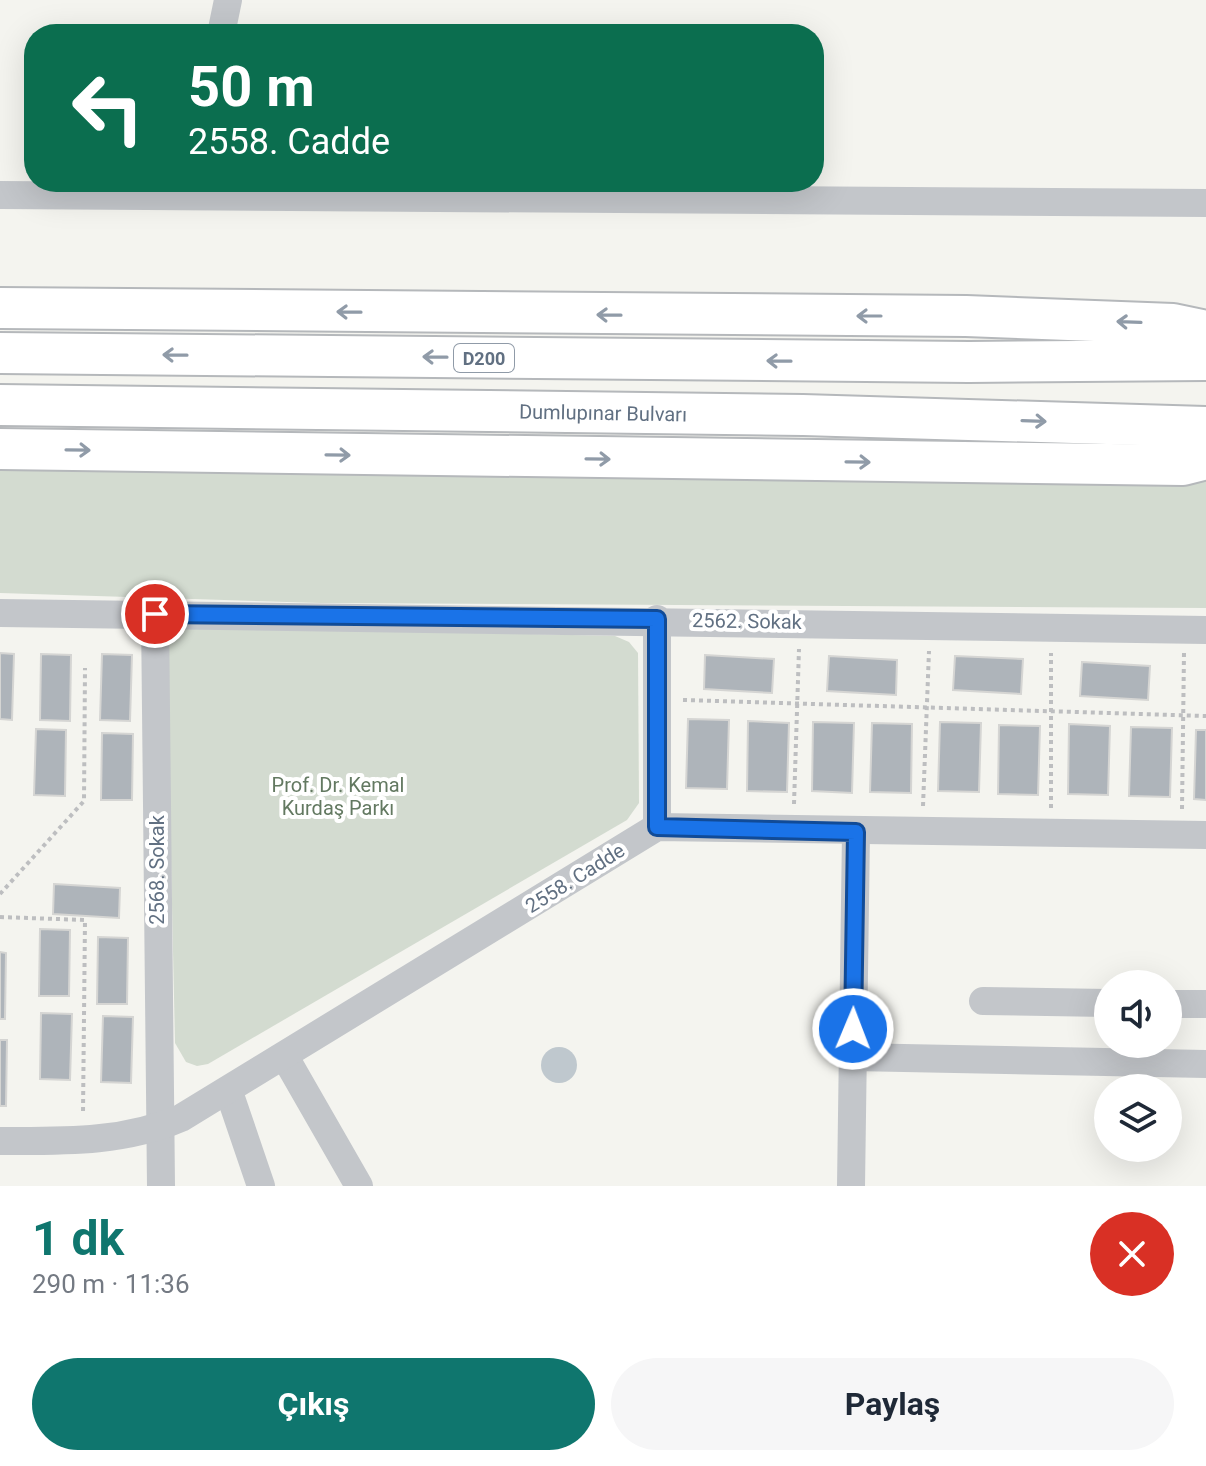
<!DOCTYPE html>
<html lang="tr">
<meta charset="utf-8">
<style>
body{margin:0;font-family:Roboto,sans-serif;background:#f6f6f7;color:#1f2937;height:100vh;display:flex;flex-direction:column;font-size:30px;white-space:nowrap}
*{box-sizing:border-box;margin:0}
p{font-size:26px;color:#747a83}
.icon{flex:none;width:44px;height:44px;fill:none;stroke:currentColor;stroke-width:2;stroke-linecap:round;stroke-linejoin:round}
.map{position:relative;height:1186px;overflow:hidden}
.sheet{display:flex;flex-direction:column;background:#fff;flex:1}
.sheet>*{flex:none}
.top-card{position:absolute;left:24px;top:24px;width:800px;height:168px;border-radius:32px;box-shadow:0 8px 32px #0002;background:#0b6e4f;color:#fff;overflow:hidden}
.buttons{position:absolute;left:1094px;top:970px;display:grid;gap:16px}
.buttons a{display:grid;place-items:center;width:88px;height:88px;border-radius:50%;background:#fff;box-shadow:0 8px 32px #0002;font-size:40px}
.pin{position:absolute;display:grid;place-items:center;width:68px;height:68px;color:#fff;margin:-34px;border:4px solid #fff;border-radius:50%;box-shadow:0 2px 8px #0007}
.me{position:absolute;width:88px;margin:-44px;rotate:1deg;stroke-linejoin:round;filter:drop-shadow(0 0 6px #0008)}
.turn{display:flex;align-items:center;gap:28px;height:168px;padding:0 32px;font-size:36px}
.turn .icon{width:104px;height:104px;stroke-width:2.5}
.turn b{display:block;font-size:56px;line-height:68px}
.round{display:grid;place-items:center;flex:none;width:84px;height:84px;border-radius:42px;background:#f6f6f7}
.overview{display:flex;align-items:center;justify-content:space-between;height:136px;padding:0 32px}
h1{font-size:48px;font-weight:700;line-height:60px;color:#0f766e}
.primary-button{display:flex;gap:16px;margin-top:auto;padding:16px 32px}
.primary-button a{flex:1;height:92px;border-radius:48px;background:#0f766e;color:#fff;font-size:32px;font-weight:700;line-height:92px;text-align:center}
.primary-button a+a{background:#f6f6f7;color:#1f2937}
.map>svg:first-child{display:block}
.green{fill:#d3dbd0}
.water{fill:#bfc8ce}
.building{fill:#aeb4ba;stroke:#d5d5d3;stroke-width:2}
.lines{fill:none;stroke-linecap:round;stroke-linejoin:round}
.highway-casing{stroke:#b5b8bb;stroke-width:44}
.path{stroke:#bdbec0;stroke-width:4;stroke-dasharray:4 4;stroke-linecap:butt}
.minor{stroke:#c3c6ca;stroke-width:28}
.highway{stroke:#fff;stroke-width:40}
.oneway{stroke:#909ba8}
.route-casing{stroke:#114b97;stroke-width:20}
.route{stroke:#1a73e8;stroke-width:14}
.labels{text-anchor:middle;dominant-baseline:central;stroke-width:8;stroke-linejoin:round;paint-order:stroke}
.shield{fill:#fff;stroke:#909ba8;stroke-width:2}
.shield-label{font-size:18px;font-weight:bold;fill:#617082}
.street-label{font-size:20px;fill:#617082;stroke:#fff}
.park-label{font-size:20px;fill:#637961;stroke:#fff}
</style>
<div class="map">
<svg width="1206" height="1186" viewBox="0 0 1206 1186">
<rect width="100%" height="100%" fill="#f4f4ef"/>
<!-- green -->
<g class="green">
<path d="M0,467L604,478L1206,479V608L320,603L0,593Z"/>
<path d="M166,626L615,636L629,642L638,653L639,803L627,820L208,1064L197,1066L186,1062L175,1043Z"/>
</g>
<!-- water -->
<circle class="water" cx="559" cy="1065" r="18"/>
<!-- building -->
<g class="building">
<path d="M0,653L14,654L12,720L0,719Z"/>
<path d="M41,654L71,655L70,721L40,720Z"/>
<path d="M102,654L132,655L130,721L100,720Z"/>
<path d="M705,655L774,659L772,693L704,689Z"/>
<path d="M829,656L897,660L896,695L827,691Z"/>
<path d="M955,656L1023,659L1021,694L953,690Z"/>
<path d="M1082,662L1150,666L1148,700L1080,696Z"/>
<path d="M688,719L729,720L727,789L686,788Z"/>
<path d="M748,721L789,723L787,792L747,791Z"/>
<path d="M813,722L854,723L852,793L812,791Z"/>
<path d="M940,722L981,723L979,792L938,791Z"/>
<path d="M872,723L912,724L911,793L870,792Z"/>
<path d="M1069,724L1110,726L1108,795L1068,794Z"/>
<path d="M999,725L1040,726L1038,795L998,794Z"/>
<path d="M1131,727L1172,728L1170,797L1129,796Z"/>
<path d="M36,729L66,730L65,796L34,795Z"/>
<path d="M1196,730H1206V800L1194,799Z"/>
<path d="M102,733L133,734L132,800H101Z"/>
<path d="M54,884L120,888L119,918L53,914Z"/>
<path d="M40,929L70,930L69,996H39Z"/>
<path d="M98,937L128,938L127,1004H97Z"/>
<path d="M0,952L6,953L5,1019H0Z"/>
<path d="M41,1013L72,1014L70,1080L40,1079Z"/>
<path d="M103,1016L133,1017L131,1083L101,1082Z"/>
<path d="M0,1040H7L6,1106H0Z"/>
</g>
<g class="lines">
<defs>
<g id="highway">
<path d="M0,308L966,316L1173,324L1206,331"/>
<path d="M0,353L969,362L1206,360"/>
<path d="M0,405L803,415L1206,427"/>
<path d="M0,449L1183,465L1206,459"/>
</g>
</defs>
<!-- highway casing -->
<use href="#highway" class="highway-casing"/>
<!-- path -->
<g class="path">
<path d="M683,700L1206,716"/>
<path d="M794,804L799,649"/>
<path d="M923,806L929,651"/>
<path d="M1051,808V653"/>
<path d="M1182,809L1184,653"/>
<path d="M0,894L84,801L85,668"/>
<path d="M0,917L85,920L83,1113"/>
</g>
<!-- minor -->
<g class="minor">
<path d="M221,34L228,0"/>
<path d="M0,195L1206,203"/>
<path d="M0,613L1206,630"/>
<path d="M155,614L161,1186"/>
<path d="M657,619V827"/>
<path d="M983,1001L1108,1003"/>
<path d="M1168,1004H1206"/>
<path d="M285,1057L359,1186"/>
<path d="M853,1057L1206,1064"/>
<path d="M229,1092L261,1186"/>
<path d="M0,1141C62,1141 123,1143 181,1118L657,827L1206,835"/>
<path d="M851,1186L856,832"/>
</g>
<!-- highway -->
<use href="#highway" class="highway"/>
</g>
<!-- one-way arrows -->
<defs><path id="oneway-shaft" d="M-6 0H5M1.5-3L5.5 0L1.5 3" fill="none" stroke-width="1.6" stroke-linecap="round" stroke-linejoin="round" transform="scale(2)"/></defs>
<g class="oneway">
<use href="#oneway-shaft" transform="translate(349 312) rotate(-179)"/>
<use href="#oneway-shaft" transform="translate(609 315) rotate(-179)"/>
<use href="#oneway-shaft" transform="translate(869 316) rotate(-180)"/>
<use href="#oneway-shaft" transform="translate(1129 322) rotate(-178)"/>
<use href="#oneway-shaft" transform="translate(175 355) rotate(-179)"/>
<use href="#oneway-shaft" transform="translate(435 357) rotate(-179)"/>
<use href="#oneway-shaft" transform="translate(779 361) rotate(-179)"/>
<use href="#oneway-shaft" transform="translate(1034 421) rotate(2)"/>
<use href="#oneway-shaft" transform="translate(78 450) rotate(1)"/>
<use href="#oneway-shaft" transform="translate(338 455) rotate(1)"/>
<use href="#oneway-shaft" transform="translate(598 459) rotate(1)"/>
<use href="#oneway-shaft" transform="translate(858 462) rotate(1)"/>
</g>
<g class="lines">
<defs>
<path id="route" d="M155,614L657,619V827L856,832L853,1029"/>
</defs>
<!-- route casing -->
<use href="#route" class="route-casing"/>
<!-- route -->
<use href="#route" class="route"/>
</g>
<g class="labels">
<!-- shield labels -->
<rect class="shield" x="454" y="344" width="60" height="28" rx="6"/>
<g class="shield-label">
<text x="484" y="358">D200</text>
</g>
<!-- street labels -->
<g class="street-label">
<text transform="translate(603 413) rotate(1)">Dumlupınar Bulvarı</text>
<text transform="translate(747 621) rotate(1)">2562. Sokak</text>
<text transform="translate(157 870) rotate(-90)">2568. Sokak</text>
<text transform="translate(575 878) rotate(-32)">2558. Cadde</text>
</g>
<!-- park labels -->
<g class="park-label">
<text x="338" y="785">Prof. Dr. Kemal<tspan x="338" dy="23">Kurdaş Parkı</tspan></text>
</g>
</g>
</svg>
<div class="buttons">
<a><svg class="icon" aria-label="sound" viewBox="0 0 24 24"><path d="M4 9h4l5-4v14l-5-4H4zM17 9q2 3 0 6"/></svg></a>
<a><svg class="icon" aria-label="layers" viewBox="0 0 24 24"><path d="M12 4l9 5-9 5-9-5zM3 14l9 5 9-5"/></svg></a>
</div>
<div class="pin" style="left:155px;top:614px;background:#d93025"><svg class="icon" aria-label="arrive" viewBox="0 0 24 24"><path d="M6 21V4h12l-3 4 3 4H6"/></svg></div>
<svg class="me" style="left:853px;top:1029px" viewBox="-20 -20 40 40"><circle r="17" fill="#1a73e8" stroke="#fff" stroke-width="3"/><path d="M0-11L8 9 0 5-8 9z" fill="#fff"/></svg>
<div class="top-card">
<div class="turn"><svg class="icon" aria-label="left" viewBox="0 0 24 24"><path d="M17 20v-9H6M10 6l-5 5 5 5"/></svg><div><b>50 m</b>2558. Cadde</div></div>
</div>
</div>
<section class="sheet">
<div class="overview"><div><h1>1 dk</h1><p>290 m · 11:36</p></div><a class="round" style="background:#d93025;color:#fff"><svg class="icon" aria-label="close" viewBox="0 0 24 24"><path d="M6 6l12 12M18 6L6 18"/></svg></a></div>
<div class="primary-button"><a>Çıkış</a><a>Paylaş</a></div>
</section>
